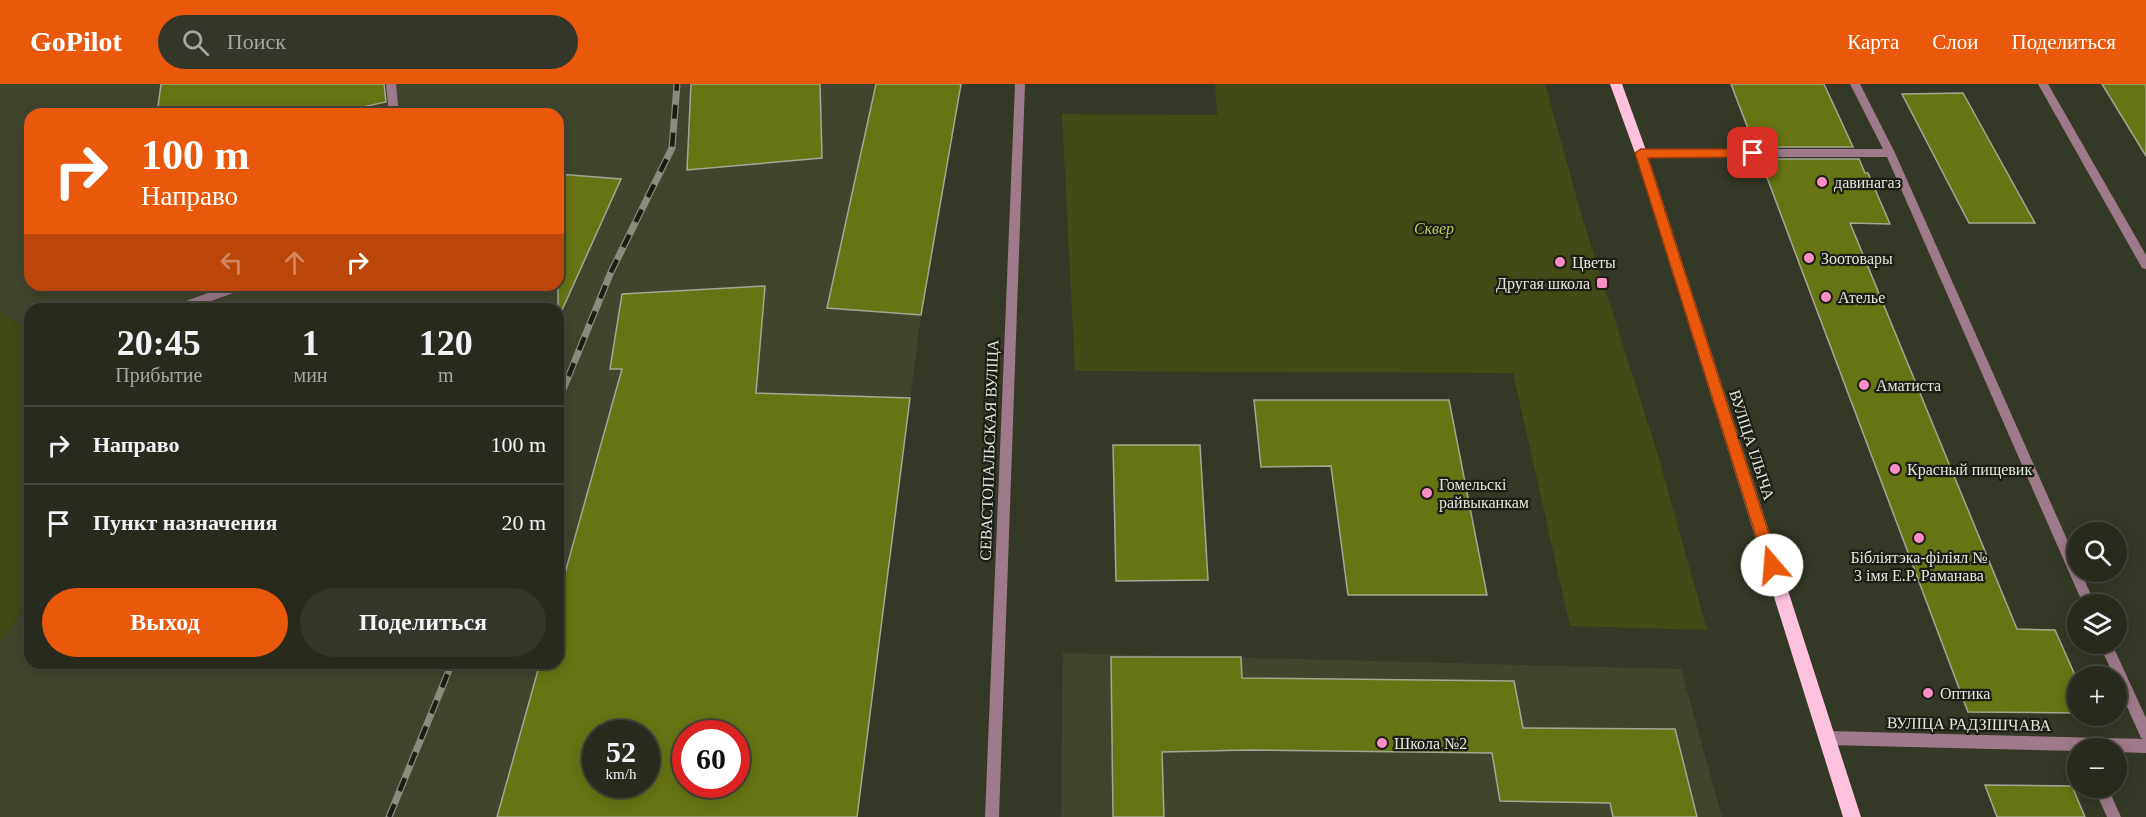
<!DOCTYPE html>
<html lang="ru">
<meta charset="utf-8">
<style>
body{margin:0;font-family:Georgia,serif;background:#333629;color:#f1f3f6;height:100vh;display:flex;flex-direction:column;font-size:22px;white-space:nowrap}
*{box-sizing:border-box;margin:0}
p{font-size:20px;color:#a4a7a3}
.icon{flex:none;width:33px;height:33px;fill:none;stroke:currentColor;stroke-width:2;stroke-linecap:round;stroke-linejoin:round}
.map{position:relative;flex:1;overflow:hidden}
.details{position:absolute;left:24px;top:219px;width:540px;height:366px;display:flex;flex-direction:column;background:#272a1c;border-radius:18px;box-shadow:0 3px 15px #0003,0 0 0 2px #43463b}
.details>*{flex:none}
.hud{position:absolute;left:24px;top:24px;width:540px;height:183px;border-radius:18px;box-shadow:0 3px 15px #0003,0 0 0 2px #43463b;background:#ea580c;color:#fff;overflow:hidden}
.controls{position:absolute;left:2067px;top:438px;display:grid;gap:12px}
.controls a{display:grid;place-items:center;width:60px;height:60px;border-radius:50%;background:#272a1c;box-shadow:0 3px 15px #0003,0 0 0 2px #43463b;font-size:30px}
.speed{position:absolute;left:582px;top:636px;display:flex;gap:12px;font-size:30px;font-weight:700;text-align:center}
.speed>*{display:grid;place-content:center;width:78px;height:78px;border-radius:50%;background:#272a1c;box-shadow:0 3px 15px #0003,0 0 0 2px #43463b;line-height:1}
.speed small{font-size:15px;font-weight:400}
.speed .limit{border:9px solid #d22;background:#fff;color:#111}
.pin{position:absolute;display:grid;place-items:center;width:51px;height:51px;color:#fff;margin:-26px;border-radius:12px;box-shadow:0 3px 9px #0006}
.me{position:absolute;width:66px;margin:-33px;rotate:342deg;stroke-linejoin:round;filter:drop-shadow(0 0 4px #0008)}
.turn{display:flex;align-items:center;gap:21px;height:126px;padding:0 18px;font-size:27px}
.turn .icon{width:78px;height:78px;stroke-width:2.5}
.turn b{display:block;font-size:42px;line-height:51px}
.lanes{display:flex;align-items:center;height:57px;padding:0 18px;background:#0003;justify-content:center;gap:30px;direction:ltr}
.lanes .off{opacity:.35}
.eta{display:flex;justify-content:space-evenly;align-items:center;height:102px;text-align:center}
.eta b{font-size:36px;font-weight:600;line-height:42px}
.button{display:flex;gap:12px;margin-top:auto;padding:12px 18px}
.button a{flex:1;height:69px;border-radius:36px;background:#ea580c;color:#fff;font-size:24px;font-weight:600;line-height:69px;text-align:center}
.button a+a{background:#333629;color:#f1f3f6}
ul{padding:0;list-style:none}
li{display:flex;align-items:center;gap:18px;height:78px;padding:0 18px;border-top:2px solid #43463b}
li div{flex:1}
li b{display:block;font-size:22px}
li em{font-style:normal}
header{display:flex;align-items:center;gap:36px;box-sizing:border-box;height:84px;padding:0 30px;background:#ea580c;color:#fff}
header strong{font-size:28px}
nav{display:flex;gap:33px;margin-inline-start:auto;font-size:21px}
.search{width:420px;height:54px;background:#333629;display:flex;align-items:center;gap:15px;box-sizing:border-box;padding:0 21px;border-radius:33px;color:#a4a7a3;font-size:22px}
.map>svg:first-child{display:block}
.built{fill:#40452d;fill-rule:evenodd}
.green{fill:#424a16}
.building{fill:#677413;stroke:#a4a894;stroke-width:1.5;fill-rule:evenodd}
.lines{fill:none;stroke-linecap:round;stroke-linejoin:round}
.service{fill:#9f7a8a;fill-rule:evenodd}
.minor{fill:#9f7a8a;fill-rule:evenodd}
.tertiary{fill:#9f7a8a;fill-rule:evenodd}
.primary{fill:#ffc2de;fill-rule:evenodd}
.rail-casing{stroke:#898d7e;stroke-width:7}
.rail{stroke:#1c1e16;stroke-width:4.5;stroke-dasharray:14;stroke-linecap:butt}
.route{fill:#ea580c;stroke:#983908;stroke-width:1.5}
.poi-dot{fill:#fb8fc4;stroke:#1c1e16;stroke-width:2}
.labels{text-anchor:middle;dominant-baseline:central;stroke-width:4.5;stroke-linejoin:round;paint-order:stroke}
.poi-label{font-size:16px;fill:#e4e7dc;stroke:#1c1e16;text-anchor:start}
.park-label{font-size:16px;font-style:italic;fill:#bacc56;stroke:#1c1e16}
.street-label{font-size:16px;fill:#e4e7dc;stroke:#1c1e16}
</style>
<header>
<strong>GoPilot</strong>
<div class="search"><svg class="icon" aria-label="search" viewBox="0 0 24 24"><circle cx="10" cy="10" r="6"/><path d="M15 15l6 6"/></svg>Поиск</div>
<nav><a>Карта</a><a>Слои</a><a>Поделиться</a></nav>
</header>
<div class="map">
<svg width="2146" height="733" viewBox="0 0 2146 733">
<rect width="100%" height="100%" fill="#343826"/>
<!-- built -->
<g class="built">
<path d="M0,0H961L921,231L857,733H0V559L30,515V579H558V225H30V247L0,228ZM30,30H558V201H30ZM596,650H646V700H596ZM686,650H736V700H686Z"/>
<path d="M1063,569L1681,585L1722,733H1061Z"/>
</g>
<!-- green -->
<g class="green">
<path d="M1215,0H1545L1582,133L1657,368L1707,546L1570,542L1513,289L1075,287L1062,30L1217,31Z"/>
<path d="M0,228L30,247V269L26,276L30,278V515L0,559Z"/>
</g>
<!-- building -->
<g class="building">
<path d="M161,0H384L386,18L330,30H157Z"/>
<path d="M691,0H820L822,74L687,86Z"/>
<path d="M876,0H961L921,231L827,224Z"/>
<path d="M1731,0H1824L1853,63H1755Z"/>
<path d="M2102,0H2146V72Z"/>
<path d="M1963,9L2035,139H1969L1902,10Z"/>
<path d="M1760,75H1859L1865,89H1868L1890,140L1850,139L2017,545L2055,546L2078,598V629L1968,628Z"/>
<path d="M558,90L621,95L558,235Z"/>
<path d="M765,202L756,309L910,314L857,733H497L540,579H558V514L622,285H610L622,210ZM596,650H646V700H596ZM686,650H736V700H686Z"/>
<path d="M1254,316H1449L1487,511H1348L1331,382L1261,383Z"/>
<path d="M1113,361H1200L1208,496L1116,497Z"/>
<path d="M1111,573H1241L1242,594L1514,597L1523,644L1675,645L1697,733H1613L1610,719L1500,717L1492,669L1248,666L1162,668L1164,733H1113Z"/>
<path d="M1985,701L2072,702L2085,733H1997Z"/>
</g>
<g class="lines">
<!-- service -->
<g class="service">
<path d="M386,0H396L399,30H389Z"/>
<path d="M1850,0H1860L1895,69L2078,480V488H2081L2095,520H2083L1887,73H1641L1636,69L1641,65H1883Z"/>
<path d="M2038,0H2048L2146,171V185L2142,184Z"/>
<path d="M230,201H249L247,204L189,225H170L172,222Z"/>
<path d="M2099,560H2112L2146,634V656L2141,654L2116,598V592H2114Z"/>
<path d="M2094,704H2108L2121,733H2107Z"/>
</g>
<!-- minor -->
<path class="minor" d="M1828,647L2146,655V669L2116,668V664H2078V667L1828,661L1823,659L1821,654L1823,649Z"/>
<!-- tertiary -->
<path class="tertiary" d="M1015,0H1025L999,733H985Z"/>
<!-- primary -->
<path class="primary" d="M1610,0H1622L1647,69L1861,733H1843L1635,69Z"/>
<defs>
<g id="rail">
<path d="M558,318L611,188L672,64L677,0"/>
<path d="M389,733L452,579"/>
</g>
</defs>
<!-- rail casing -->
<use href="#rail" class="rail-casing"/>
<!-- rail -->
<use href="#rail" class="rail"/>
</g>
<!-- route -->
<path class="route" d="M1641,65H1753L1759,69L1753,73L1648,74L1779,481L1777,486L1772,488L1767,486L1765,481L1635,69Z"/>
<!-- markers -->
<g class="poi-dot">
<circle cx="1822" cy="98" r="6"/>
<circle cx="1809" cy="174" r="6"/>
<circle cx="1560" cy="178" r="6"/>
<rect x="1596" y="193" width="12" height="12" rx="3"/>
<circle cx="1826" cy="213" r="6"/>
<circle cx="1864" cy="301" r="6"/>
<circle cx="1895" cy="385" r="6"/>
<circle cx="1427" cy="409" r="6"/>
<circle cx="1919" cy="454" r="6"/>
<circle cx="1928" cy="609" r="6"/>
<circle cx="1382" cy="659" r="6"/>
</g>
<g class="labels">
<!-- poi labels -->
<g class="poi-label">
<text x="1834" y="98">давинагаз</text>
<text x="1821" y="174">Зоотовары</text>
<text x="1572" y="178">Цветы</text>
<text x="1590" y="199" text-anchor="end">Другая школа</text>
<text x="1838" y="213">Ателье</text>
<text x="1876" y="301">Аматиста</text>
<text x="1907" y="385">Красный пищевик</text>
<text x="1439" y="400">Гомельскі<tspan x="1439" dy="18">райвыканкам</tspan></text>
<text x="1919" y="473" text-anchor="middle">Бібліятэка-філіял №<tspan x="1919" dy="18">3 імя Е.Р. Раманава</tspan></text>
<text x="1940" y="609">Оптика</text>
<text x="1394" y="659">Школа №2</text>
</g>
<!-- park labels -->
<g class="park-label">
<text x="1434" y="144">Сквер</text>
</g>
<!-- street labels -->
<g class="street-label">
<text transform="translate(1752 361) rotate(72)">ВУЛІЦА ІЛЬІЧА</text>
<text transform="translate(989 366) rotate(-88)">СЕВАСТОПАЛЬСКАЯ ВУЛІЦА</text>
<text transform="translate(1969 640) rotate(1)">ВУЛІЦА РАДЗІШЧАВА</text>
</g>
</g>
</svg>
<div class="controls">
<a><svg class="icon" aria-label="search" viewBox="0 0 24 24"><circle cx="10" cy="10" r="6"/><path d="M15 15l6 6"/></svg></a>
<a><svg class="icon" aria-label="layers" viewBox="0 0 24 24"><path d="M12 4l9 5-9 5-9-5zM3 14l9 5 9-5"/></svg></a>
<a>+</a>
<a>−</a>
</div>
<div class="speed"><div>52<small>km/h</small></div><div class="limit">60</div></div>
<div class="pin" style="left:1753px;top:69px;background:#d93025"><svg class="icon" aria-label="arrive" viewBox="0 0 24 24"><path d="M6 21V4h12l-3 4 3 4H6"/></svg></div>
<svg class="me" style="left:1772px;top:481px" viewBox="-20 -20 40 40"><circle r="19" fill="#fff"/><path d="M0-13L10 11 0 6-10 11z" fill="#ea580c"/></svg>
<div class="hud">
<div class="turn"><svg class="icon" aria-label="right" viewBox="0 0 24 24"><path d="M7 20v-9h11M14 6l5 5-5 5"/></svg><div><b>100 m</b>Направо</div></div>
<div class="lanes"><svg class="icon off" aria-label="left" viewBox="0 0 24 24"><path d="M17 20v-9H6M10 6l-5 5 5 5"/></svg><svg class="icon off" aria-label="ahead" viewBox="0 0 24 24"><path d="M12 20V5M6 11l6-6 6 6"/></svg><svg class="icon" aria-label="right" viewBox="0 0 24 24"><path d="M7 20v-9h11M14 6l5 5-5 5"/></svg></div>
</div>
<section class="details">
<div class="eta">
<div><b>20:45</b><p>Прибытие</p></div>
<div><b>1</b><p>мин</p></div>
<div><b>120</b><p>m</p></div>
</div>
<ul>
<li><svg class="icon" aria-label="right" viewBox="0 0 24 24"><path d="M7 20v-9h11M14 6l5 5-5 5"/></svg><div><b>Направо</b></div><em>100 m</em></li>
<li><svg class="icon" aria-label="arrive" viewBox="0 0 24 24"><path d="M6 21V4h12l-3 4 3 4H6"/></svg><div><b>Пункт назначения</b></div><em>20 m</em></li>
</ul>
<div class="button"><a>Выход</a><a>Поделиться</a></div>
</section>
</div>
